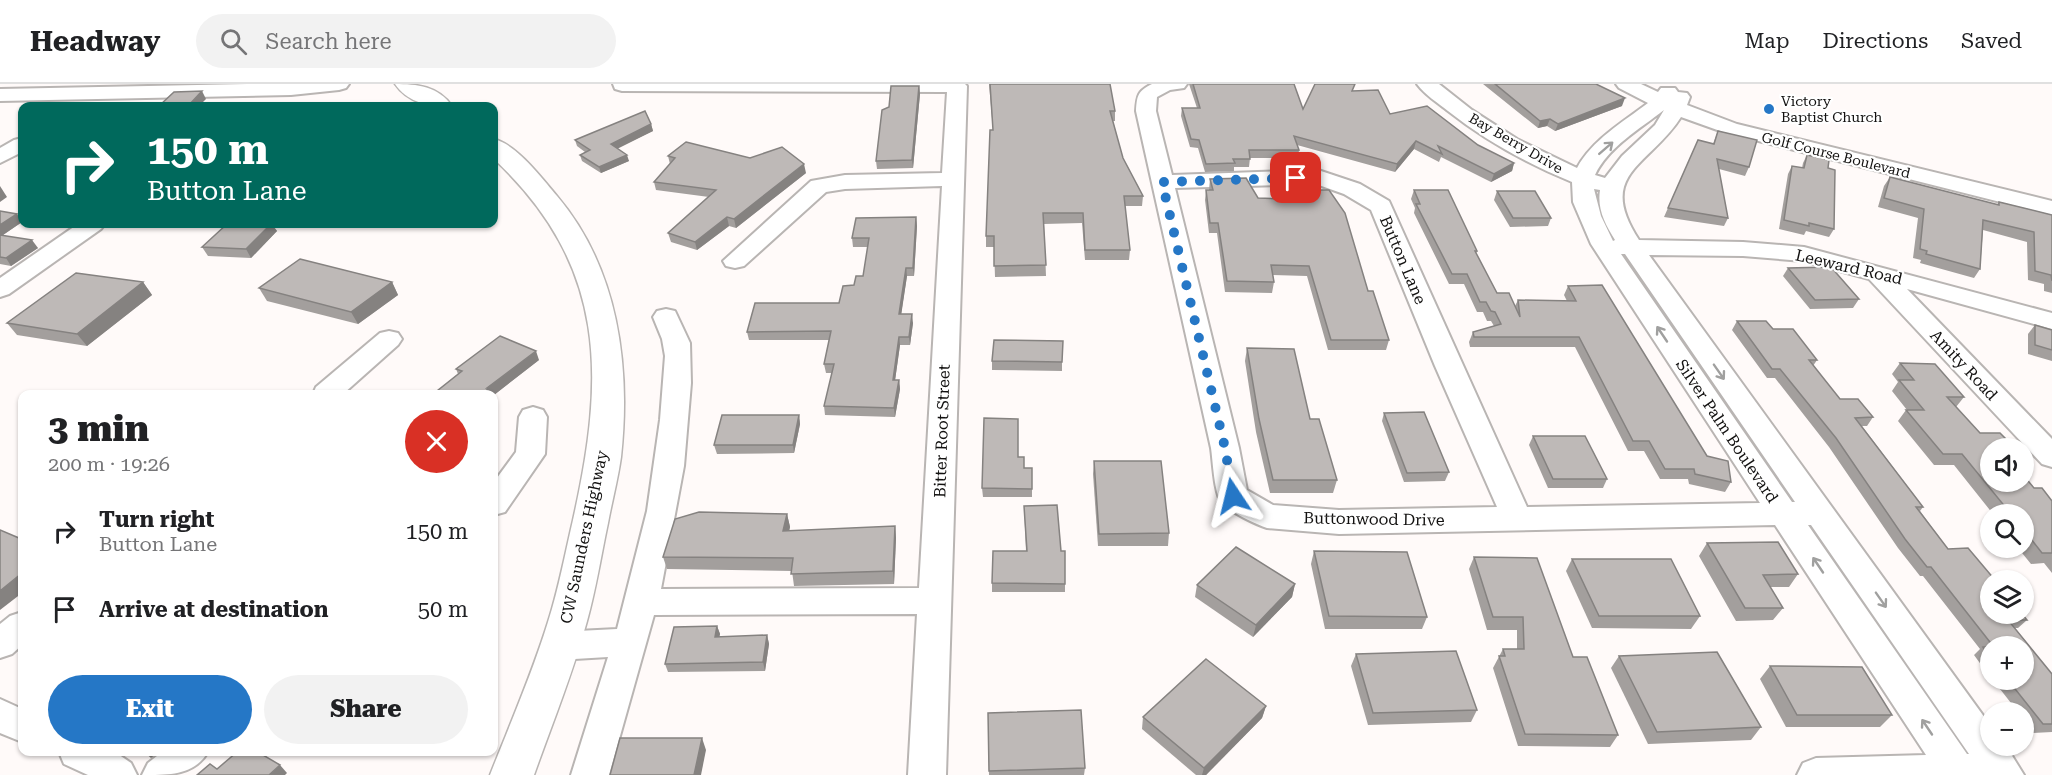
<!DOCTYPE html>
<meta charset="utf-8">
<style>
body{margin:0;font-family:"Roboto Serif",serif;background:#f2f2f2;color:#202124;height:100vh;display:flex;flex-direction:column;font-size:22px;white-space:nowrap}
*{box-sizing:border-box;margin:0}
p{font-size:20px;color:#757577}
.icon{flex:none;width:33px;height:33px;fill:none;stroke:currentColor;stroke-width:2;stroke-linecap:round;stroke-linejoin:round}
.map{position:relative;flex:1;overflow:hidden}
.side{position:absolute;left:18px;top:306px;width:480px;height:366px;display:flex;flex-direction:column;background:#fff;border-radius:12px;box-shadow:0 2px 4px #0004}
.side>*{flex:none}
.banner{position:absolute;left:18px;top:18px;width:480px;height:126px;border-radius:12px;box-shadow:0 2px 4px #0004;background:#00695c;color:#fff;overflow:hidden}
.fabs{position:absolute;left:1980px;top:354px;display:grid;gap:12px}
.fabs a{display:grid;place-items:center;width:54px;height:54px;border-radius:50%;background:#fff;box-shadow:0 2px 4px #0004;font-size:30px}
.pin{position:absolute;display:grid;place-items:center;width:51px;height:51px;color:#fff;margin:-26px;border-radius:12px;box-shadow:0 3px 9px #0006}
.me{position:absolute;width:66px;margin:-33px;rotate:350deg;stroke-linejoin:round;filter:drop-shadow(0 0 4px #0008)}
.turn{display:flex;align-items:center;gap:21px;height:126px;padding:0 30px;font-size:27px}
.turn .icon{width:78px;height:78px;stroke-width:2.5}
.turn b{display:block;font-size:42px;line-height:51px}
.round{display:grid;place-items:center;flex:none;width:63px;height:63px;border-radius:32px;background:#f2f2f2}
.head{display:flex;align-items:center;justify-content:space-between;height:102px;padding:0 30px}
h1{font-size:36px;font-weight:800;line-height:45px}
.action{display:flex;gap:12px;margin-top:auto;padding:12px 30px}
.action a{flex:1;height:69px;border-radius:36px;background:#2577c6;color:#fff;font-size:24px;font-weight:800;line-height:69px;text-align:center}
.action a+a{background:#f2f2f2;color:#202124}
ul{padding:0;list-style:none}
li{display:flex;align-items:center;gap:18px;height:78px;padding:0 30px}
li div{flex:1}
li b{display:block;font-size:22px}
li em{font-style:normal}
header{display:flex;align-items:center;gap:36px;box-sizing:border-box;height:84px;padding:0 30px;background:#fff;border-bottom:2px solid #e0e0e0}
header strong{font-size:28px}
nav{display:flex;gap:33px;margin-inline-start:auto;font-size:21px}
.search{width:420px;height:54px;background:#f2f2f2;display:flex;align-items:center;gap:15px;box-sizing:border-box;padding:0 21px;border-radius:33px;color:#757577;font-size:22px}
.map>svg:first-child{display:block}
.lines{fill:none;stroke-linecap:round;stroke-linejoin:round}
.minor-casing{stroke:#b9b5b3;stroke-width:4}
.major-casing{stroke:#b9b5b3;stroke-width:3}
.minor{fill:#fff;fill-rule:evenodd}
.major{fill:#fff;fill-rule:evenodd}
.wall{fill:#a39f9d}
.shaded-wall{fill:#858280}
.building{fill:#beb9b7;stroke:#858280;stroke-width:1.5}
.oneway{stroke:#a0a09f}
.route{stroke:#2577c6;stroke-width:10;stroke-dasharray:0 18}
.poi-dot{fill:#2577c6;stroke:#fff;stroke-width:2}
.labels{text-anchor:middle;dominant-baseline:central;stroke-width:4.5;stroke-linejoin:round;paint-order:stroke}
.far-poi-label{font-size:14px;fill:#121110;stroke:#fff;text-anchor:start}
.far-street-label{font-size:14px;fill:#121110;stroke:#fff}
.street-label{font-size:16px;fill:#121110;stroke:#fff}
</style>
<header>
<strong>Headway</strong>
<div class="search"><svg class="icon" aria-label="search" viewBox="0 0 24 24"><circle cx="10" cy="10" r="6"/><path d="M15 15l6 6"/></svg>Search here</div>
<nav><a>Map</a><a>Directions</a><a>Saved</a></nav>
</header>
<div class="map">
<svg width="2052" height="691" viewBox="0 0 2052 691">
<rect width="100%" height="100%" fill="#fffaf9"/>
<g class="lines">
<defs>
<g id="minor">
<path d="M247,0H349L346,4L339,6L291,11L0,17V5Z"/>
<path d="M613,0H965L967,2L946,691H908L917,530L654,531L609,691H571L608,573L558,576L546,572L541,562L546,552L558,548L617,545L647,427L660,336L665,272L662,255L653,233L657,227L666,225L675,227L690,259L691,299L684,382L661,505L919,504L942,102L845,105L826,108L744,182L735,184L726,182L723,177L811,97L845,91L942,89L947,8L622,7L615,5Z"/>
<path d="M1152,0H1187L1184,4L1170,6L1157,13L1156,27L1172,91L1318,86L1360,100L1389,117L1527,423L1760,419L1591,160L1573,118L1572,98C1528,80 1486,57 1448,27C1438,19 1425,11 1417,0H1439L1472,26L1517,55L1577,84C1592,56 1623,38 1648,19L1619,4L1616,0H1641L1658,8L1661,4H1675L1678,8L1687,9L1690,13L1687,21L1737,40L2052,117V131L1723,48L1681,33C1650,82 1595,89 1639,156L1743,158L1804,163L2052,229V245L1907,205L2052,355V383L2042,380L1869,195L1803,177L1743,172L1649,171L1990,641V662H2006L2024,691H1797L1803,679L1816,674L1926,671L1775,441L1339,450L1267,444C1255,440 1230,428 1222,419C1214,410 1213,377 1211,364L1136,27C1137,11 1138,7 1152,0ZM1664,26L1655,41L1622,72L1605,94L1595,91C1608,63 1640,45 1664,26ZM1316,100L1344,110L1371,126L1435,282L1497,423L1339,426L1273,421L1247,406L1239,364L1175,104ZM1594,105L1600,106C1597,125 1605,140 1615,156L1613,157L1601,132ZM1621,170H1625L1795,418H1792ZM1808,441H1811L1969,670H1967Z"/>
<path d="M22,54V68L0,79V64L14,56Z"/>
<path d="M78,140H105L101,145L9,210L0,213V194Z"/>
<path d="M389,247L398,249L402,255L398,261L343,310H313L316,303L380,249Z"/>
<path d="M533,323L543,326L547,333L545,370L505,428L494,431V398L516,368L519,333L523,326Z"/>
<path d="M22,528V561L12,570L0,574V540L10,532Z"/>
<path d="M0,615L22,625V658L0,649Z"/>
<path d="M59,668H115L131,679L137,691H88L64,680Z"/>
<path d="M162,668H208C194,691 171,691 142,691L148,679Z"/>
</g>
<g id="major">
<path d="M395,0C417,0 438,2 452,22C431,24 408,19 395,0Z"/>
<path d="M494,55C516,60 542,94 557,112C618,184 631,281 621,373C618,395 612,417 608,439C601,472 596,505 587,537C573,589 552,640 534,691H490C510,640 532,590 548,538C559,504 565,470 573,436C605,293 608,182 494,75Z"/>
</g>
</defs>
<!-- minor casing -->
<use href="#minor" class="minor-casing"/>
<!-- major casing -->
<use href="#major" class="major-casing"/>
<!-- minor -->
<use href="#minor" class="minor"/>
<!-- major -->
<use href="#major" class="major"/>
</g>
<!-- wall -->
<g class="wall">
<path d="M989,0L1115,27V37H1113L1123,74L1143,112L1142,122H1125L1130,166L1129,176H1085L1082,139L1044,140L1046,192L995,193L994,163H986V152L993,46Z"/>
<path d="M1189,0H1294L1303,25L1354,7L1390,30L1478,61L1514,79L1512,87L1491,98L1441,73L1439,78L1414,65L1395,88L1297,61L1299,66L1298,74H1250L1249,83H1234V87L1205,88L1198,64L1190,63L1181,32L1182,24H1197Z"/>
<path d="M1483,0H1596L1622,22L1555,47L1547,42L1538,44Z"/>
<path d="M919,2L920,10L913,84L877,85L876,77L889,23Z"/>
<path d="M651,40L653,47L617,64L629,77L601,89L582,77L580,71L585,68L577,62L575,56Z"/>
<path d="M1718,47L1749,83L1745,92L1719,85L1728,134L1724,142L1664,133L1698,56L1713,60Z"/>
<path d="M1807,71L1828,84L1834,145L1829,153L1806,147L1804,151L1779,145L1788,90L1792,82L1802,84L1803,79Z"/>
<path d="M668,72L806,89L736,144L729,142L697,166L671,158L668,149L709,113L656,106L654,98L670,80Z"/>
<path d="M1890,93L1997,121L1999,118L2052,131V209L2044,207V200L2028,196L2027,158L1983,146L1980,185L1974,194L1920,179L1921,176L1913,174L1918,134L1878,123L1884,102Z"/>
<path d="M1210,95L1258,114L1296,116L1298,106L1368,207L1389,256L1386,266H1328L1307,192L1273,191L1274,198L1272,209L1225,208L1217,149H1209L1205,116L1206,106H1209Z"/>
<path d="M1414,106L1477,167L1476,170L1497,209L1515,222L1518,216L1567,217L1564,211L1568,202L1707,372L1731,398L1725,408L1689,400L1688,395H1660L1644,367H1628L1575,263H1470L1469,258L1473,248L1494,242L1491,237H1487L1483,228H1477L1464,200H1449L1414,129L1415,124L1411,115Z"/>
<path d="M1497,107L1551,134L1548,142L1510,143L1494,116Z"/>
<path d="M0,127L17,130L22,137V138L3,151L38,164L11,182L0,180Z"/>
<path d="M916,133L917,142L914,192H907L901,230L913,239L910,261H900L895,296H899L900,305L895,333L825,331L824,322L832,289H826L824,280L829,256H749L747,248L839,219L863,192L868,163H853L852,154Z"/>
<path d="M227,140H272L277,147L251,174L208,172L202,163Z"/>
<path d="M1788,184L1859,215L1853,224L1810,225L1783,192Z"/>
<path d="M143,198L152,211L87,262L17,251L7,239Z"/>
<path d="M392,198L398,211L358,240L267,217L259,204Z"/>
<path d="M1737,237L1773,245L1817,276L1813,282L1840,315L1873,333L1867,342H1862L1923,423L1920,427L1948,465L2027,536L2018,544H2015L2052,590V648L2033,649L2024,636V628H2018L1993,596H2024L1990,562V593L1974,571L1980,565L1923,492H1920L1898,464L1829,363L1775,294H1767L1732,246Z"/>
<path d="M2035,241L2052,246V277L2028,270V250Z"/>
<path d="M1247,264L1310,335L1337,396L1333,409H1270L1256,348L1245,277Z"/>
<path d="M539,276L494,311L439,310L437,307L458,290L456,285Z"/>
<path d="M992,277L1062,278V287L992,286Z"/>
<path d="M1900,279L1964,313L1956,323L1990,364L2034,404L2052,417V489L2044,479L2031,480L2018,464H2024V430H1993L1954,381H1934L1898,337L1906,326H1907L1892,307L1898,298L1892,290Z"/>
<path d="M1384,329L1449,388L1445,397L1404,398L1382,337Z"/>
<path d="M799,331L800,340L794,369L717,370L714,361Z"/>
<path d="M1533,352L1607,395L1603,404H1548L1529,361Z"/>
<path d="M1018,373L1024,384H1032V413H983L982,404Z"/>
<path d="M1094,377L1169,449L1168,462H1098L1093,390Z"/>
<path d="M1024,422L1061,467L1065,500V508H992V499L1026,467Z"/>
<path d="M787,430L790,443L789,447L895,442L896,454L894,500L794,502L792,487L667,485L663,473Z"/>
<path d="M1707,459L1798,490L1789,503H1770L1783,524L1773,536L1736,537L1699,472Z"/>
<path d="M1314,467L1427,533L1422,545H1325L1311,480Z"/>
<path d="M1474,473L1573,573L1618,651L1610,663L1518,662L1493,584L1503,565H1517V546H1487L1469,485Z"/>
<path d="M1572,475L1700,532L1691,545L1592,544L1566,487Z"/>
<path d="M1295,500L1292,513L1253,553L1195,513L1197,501Z"/>
<path d="M717,542L720,550L719,553L767,551L769,560L765,587L668,588L665,580Z"/>
<path d="M1356,570L1477,626L1471,638L1368,641L1351,582Z"/>
<path d="M1619,572L1761,643L1751,656L1648,660L1611,584Z"/>
<path d="M1770,582L1892,631L1880,643H1786L1760,595Z"/>
<path d="M1266,622L1262,634L1206,691H1196L1142,645L1143,633Z"/>
<path d="M988,629L1085,684L1084,691H989Z"/>
</g>
<!-- shaded-wall -->
<g class="shaded-wall">
<path d="M919,2L920,10L913,84L912,76Z"/>
<path d="M202,7L206,15L199,22H188Z"/>
<path d="M1625,14L1622,22L1555,47L1558,40Z"/>
<path d="M1550,35L1547,42L1538,44L1540,37Z"/>
<path d="M651,40L653,47L613,67L611,60Z"/>
<path d="M1416,57L1414,65L1395,88L1397,80Z"/>
<path d="M627,71L629,77L601,89L599,83Z"/>
<path d="M1514,79L1512,87L1491,98L1494,90Z"/>
<path d="M804,80L806,89L736,144L734,135Z"/>
<path d="M0,102L7,113L0,118Z"/>
<path d="M17,130L22,138L0,153V141Z"/>
<path d="M727,133L729,142L697,166L695,158Z"/>
<path d="M916,133L917,142L914,192L913,184Z"/>
<path d="M271,140L277,147L251,174L246,165Z"/>
<path d="M32,156L38,164L11,182L6,174Z"/>
<path d="M906,184L907,192L900,239L899,230Z"/>
<path d="M143,198L152,211L87,262L77,250Z"/>
<path d="M392,198L398,211L358,240L351,228Z"/>
<path d="M912,230L913,239L910,261L909,253Z"/>
<path d="M899,253L900,261L894,304L893,296Z"/>
<path d="M536,267L539,276L494,311L482,310L487,304Z"/>
<path d="M899,296L900,305L895,333L894,324Z"/>
<path d="M799,331L800,340L794,369L793,361Z"/>
<path d="M787,430L790,443L786,460L783,447Z"/>
<path d="M895,442L896,454L894,500L893,487Z"/>
<path d="M22,489V509L0,526V507Z"/>
<path d="M1295,500L1292,513L1253,553L1256,541Z"/>
<path d="M717,542L720,550L717,562L715,553Z"/>
<path d="M767,551L769,560L765,587L763,578Z"/>
<path d="M1266,622L1262,634L1206,691H1202L1204,684Z"/>
<path d="M702,654L706,666L701,691H694Z"/>
<path d="M144,668H159L151,674Z"/>
<path d="M280,681L287,689L285,691H269Z"/>
</g>
<!-- building -->
<g class="building">
<path d="M990,0H1110L1115,27H1110L1123,74L1143,112H1124L1130,166H1085L1083,129H1043L1046,181L994,182V152H986L990,46H993Z"/>
<path d="M1193,0H1294L1303,25L1315,0H1355L1352,7L1378,6L1390,30L1427,22L1478,61L1514,79L1494,90L1438,62L1442,70L1416,57L1397,80L1294,52L1299,66H1249L1250,75H1233L1235,79L1206,80L1199,56L1191,55L1182,24H1200Z"/>
<path d="M1495,0H1596L1625,14L1558,40L1550,35L1540,37Z"/>
<path d="M891,2H919L912,76L876,77L882,26L889,23Z"/>
<path d="M202,7L188,22H159L174,8Z"/>
<path d="M645,27L651,40L611,60L627,71L599,83L580,71L590,66L575,56Z"/>
<path d="M1718,47L1757,56L1749,83L1717,75L1728,134L1668,124L1698,56L1714,60Z"/>
<path d="M686,58L750,74L782,63L804,80L734,135L727,133L695,158L668,149L716,106L654,98L675,74L668,72Z"/>
<path d="M1807,71L1829,76L1828,84L1835,86L1834,145L1809,139V142L1784,136L1792,82L1804,84Z"/>
<path d="M1890,93L1999,121V118L2052,131V197L2051,191L2035,187L2034,148L1983,136L1980,185L1926,170L1927,167L1920,165L1924,125L1884,114Z"/>
<path d="M1246,94L1258,114L1303,116L1298,106H1329L1345,129L1368,207H1373L1389,256H1331L1309,182L1271,181L1274,198L1227,197L1218,139H1210L1206,106H1213L1210,95Z"/>
<path d="M1414,106H1448L1477,167H1475L1497,209H1509L1520,233L1518,216L1576,217L1568,202L1602,201L1707,372L1728,377L1731,398L1695,390L1694,385H1665L1649,357H1633L1579,253H1474L1473,248L1501,240L1495,228L1491,227L1486,218H1480L1467,190H1452L1416,120H1420Z"/>
<path d="M1497,107H1535L1551,134H1513Z"/>
<path d="M0,127L17,130L0,141Z"/>
<path d="M916,133L913,184H906L899,230H912L909,253H899L893,296H899L894,324L824,322L834,280H824L831,247L747,248L755,219H839L843,202L854,201L856,192H863L869,154H852L856,134Z"/>
<path d="M227,140H271L246,165L202,163Z"/>
<path d="M0,151L32,156L6,174L0,173Z"/>
<path d="M300,175L392,198L351,228L259,204Z"/>
<path d="M1831,183L1859,215L1815,216L1788,184Z"/>
<path d="M76,189L143,198L77,250L7,239Z"/>
<path d="M1737,237H1766L1773,245H1793L1817,276H1809L1840,315H1858L1873,333L1855,334L1923,423H1916L1948,465L1968,464L1995,496H1990V530H2022L2027,536H2008L2052,590V640H2043L2008,596H2024V562H1990V573L1983,563L1993,562L1931,483H1927L1905,455L1836,354L1780,285H1772Z"/>
<path d="M2035,241L2052,246V266L2035,261Z"/>
<path d="M500,252L536,267L487,304H489L482,310H447L437,307L462,287L456,285Z"/>
<path d="M994,256L1063,257L1062,278L992,277Z"/>
<path d="M1247,264L1294,265L1310,335H1319L1337,396H1273L1259,335Z"/>
<path d="M1900,279L1935,280L1964,313H1947L1980,349H2000L2015,364H1990V398H2024V392L2034,404H2042L2052,417V469H2042L2024,446V430H2011L1962,370H1943L1906,326H1924L1899,296H1914Z"/>
<path d="M1424,328L1449,388L1407,389L1384,329Z"/>
<path d="M722,331H799L793,361H714Z"/>
<path d="M984,334L1018,335V373H1024V384H1032V405L982,404Z"/>
<path d="M1533,352H1585L1607,395H1553Z"/>
<path d="M1094,377H1161L1169,449L1099,450Z"/>
<path d="M1057,421L1061,467H1065V500L992,499L993,467H1027L1024,422Z"/>
<path d="M699,428L787,430L783,447L895,442L893,487L791,490L793,474L663,473L675,435Z"/>
<path d="M0,446L19,454L22,451V489L0,507Z"/>
<path d="M1778,458L1798,490L1763,491L1783,524H1745L1707,459Z"/>
<path d="M1236,463L1295,500L1256,541L1197,501Z"/>
<path d="M1314,467L1407,468L1427,533L1329,532Z"/>
<path d="M1474,473L1537,474L1573,573H1587L1618,651L1525,650L1499,572H1505L1503,565H1524L1523,533H1493Z"/>
<path d="M1572,475H1671L1700,532H1599Z"/>
<path d="M717,542L715,553L767,551L763,578L665,580L674,543Z"/>
<path d="M1456,567L1477,626L1373,629L1356,570Z"/>
<path d="M1717,568L1761,643L1657,648L1619,572Z"/>
<path d="M1206,575L1266,622L1204,684L1143,633Z"/>
<path d="M1770,582L1862,583L1892,631H1797Z"/>
<path d="M1081,626L1085,684L989,687L988,629Z"/>
<path d="M620,654H702L694,691H610Z"/>
<path d="M237,668H258L280,681L269,691H197L210,680L217,685Z"/>
</g>
<!-- one-way arrows -->
<defs><path id="oneway-shaft" d="M-6 0H5M1.5-3L5.5 0L1.5 3" fill="none" stroke-width="1.6" stroke-linecap="round" stroke-linejoin="round" transform="scale(1.5)"/></defs>
<g class="oneway">
<use href="#oneway-shaft" transform="translate(1606 64) rotate(-41)"/>
<use href="#oneway-shaft" transform="translate(1662 250) rotate(-124)"/>
<use href="#oneway-shaft" transform="translate(1719 288) rotate(55)"/>
<use href="#oneway-shaft" transform="translate(1818 481) rotate(-124)"/>
<use href="#oneway-shaft" transform="translate(1881 516) rotate(55)"/>
<use href="#oneway-shaft" transform="translate(1927 643) rotate(-124)"/>
</g>
<g class="lines">
<!-- route -->
<path class="route" d="M1233,412L1225,364L1162,98L1296,94"/>
</g>
<!-- markers -->
<circle class="poi-dot" cx="1769" cy="25" r="6"/>
<g class="labels">
<!-- far-poi labels -->
<g class="far-poi-label">
<text x="1781" y="17">Victory<tspan x="1781" dy="16">Baptist Church</tspan></text>
</g>
<!-- far-street labels -->
<g class="far-street-label">
<text transform="translate(1516 59) rotate(30)">Bay Berry Drive</text>
<text transform="translate(1836 71) rotate(14)">Golf Course Boulevard</text>
</g>
<!-- street labels -->
<g class="street-label">
<text transform="translate(1403 176) rotate(67)">Button Lane</text>
<text transform="translate(1849 183) rotate(13)">Leeward Road</text>
<text transform="translate(1964 281) rotate(47)">Amity Road</text>
<text transform="translate(942 347) rotate(-88)">Bitter Root Street</text>
<text transform="translate(1727 347) rotate(56)">Silver Palm Boulevard</text>
<text transform="translate(1374 435) rotate(1)">Buttonwood Drive</text>
<text transform="translate(584 453) rotate(-78)">CW Saunders Highway</text>
</g>
</g>
</svg>
<div class="fabs">
<a><svg class="icon" aria-label="sound" viewBox="0 0 24 24"><path d="M4 9h4l5-4v14l-5-4H4zM17 9q2 3 0 6"/></svg></a>
<a><svg class="icon" aria-label="search" viewBox="0 0 24 24"><circle cx="10" cy="10" r="6"/><path d="M15 15l6 6"/></svg></a>
<a><svg class="icon" aria-label="layers" viewBox="0 0 24 24"><path d="M12 4l9 5-9 5-9-5zM3 14l9 5 9-5"/></svg></a>
<a>+</a>
<a>−</a>
</div>
<div class="pin" style="left:1296px;top:94px;background:#d93025"><svg class="icon" aria-label="arrive" viewBox="0 0 24 24"><path d="M6 21V4h12l-3 4 3 4H6"/></svg></div>
<svg class="me" style="left:1233px;top:412px" viewBox="-20 -20 40 40"><path d="M0-17L14 15 0 8-14 15z" fill="#2577c6" stroke="#fff" stroke-width="4"/></svg>
<div class="banner">
<div class="turn"><svg class="icon" aria-label="right" viewBox="0 0 24 24"><path d="M7 20v-9h11M14 6l5 5-5 5"/></svg><div><b>150 m</b>Button Lane</div></div>
</div>
<section class="side">
<div class="head"><div><h1>3 min</h1><p>200 m · 19:26</p></div><a class="round" style="background:#d93025;color:#fff"><svg class="icon" aria-label="close" viewBox="0 0 24 24"><path d="M6 6l12 12M18 6L6 18"/></svg></a></div>
<ul>
<li><svg class="icon" aria-label="right" viewBox="0 0 24 24"><path d="M7 20v-9h11M14 6l5 5-5 5"/></svg><div><b>Turn right</b><p>Button Lane</p></div><em>150 m</em></li>
<li><svg class="icon" aria-label="arrive" viewBox="0 0 24 24"><path d="M6 21V4h12l-3 4 3 4H6"/></svg><div><b>Arrive at destination</b></div><em>50 m</em></li>
</ul>
<div class="action"><a>Exit</a><a>Share</a></div>
</section>
</div>
